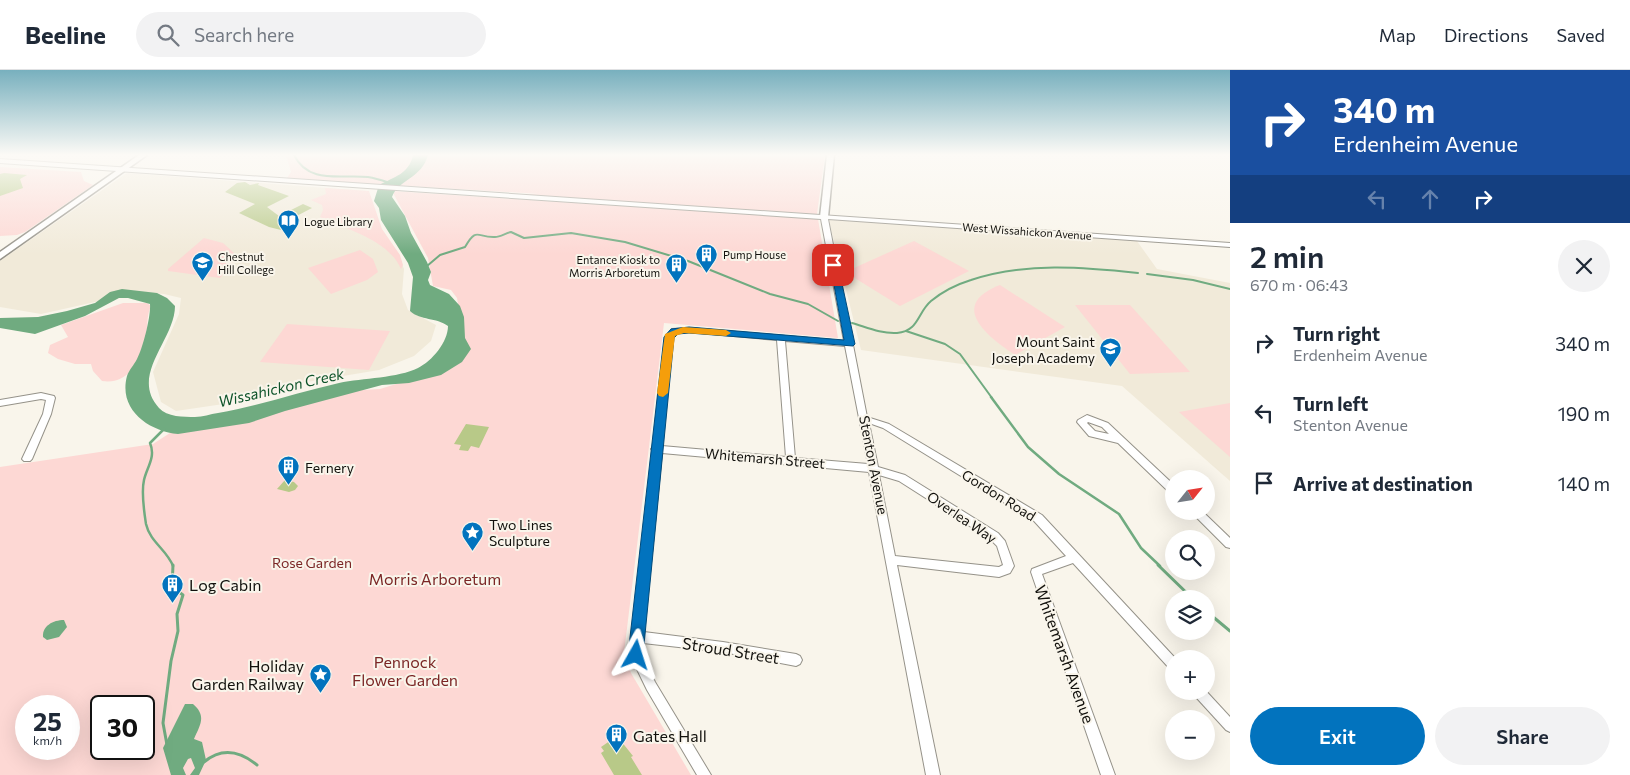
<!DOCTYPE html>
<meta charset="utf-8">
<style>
body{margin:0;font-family:Commissioner,sans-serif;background:#f2f2f3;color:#1f2937;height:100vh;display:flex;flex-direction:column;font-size:19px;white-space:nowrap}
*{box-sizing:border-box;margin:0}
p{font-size:16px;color:#747a83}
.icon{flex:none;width:28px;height:28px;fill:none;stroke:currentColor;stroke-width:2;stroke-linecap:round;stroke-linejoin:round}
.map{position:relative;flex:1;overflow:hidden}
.panel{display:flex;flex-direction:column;background:#fff;width:400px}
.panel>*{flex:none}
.guide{background:#1a4fa0;color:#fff;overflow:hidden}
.needle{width:32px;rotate:60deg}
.buttons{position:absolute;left:1165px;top:400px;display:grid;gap:10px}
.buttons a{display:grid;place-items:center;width:50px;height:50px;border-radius:50%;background:#fff;box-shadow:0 5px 20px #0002;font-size:25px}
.speed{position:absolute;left:15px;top:625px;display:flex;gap:10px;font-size:25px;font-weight:700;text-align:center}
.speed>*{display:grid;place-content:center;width:65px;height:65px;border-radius:50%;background:#fff;box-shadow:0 5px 20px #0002;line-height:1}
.speed small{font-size:12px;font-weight:400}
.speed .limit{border:2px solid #111;border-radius:8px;background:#fff;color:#111}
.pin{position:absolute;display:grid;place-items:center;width:42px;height:42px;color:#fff;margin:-21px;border-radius:10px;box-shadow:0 2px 8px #0006}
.me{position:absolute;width:55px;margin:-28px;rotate:6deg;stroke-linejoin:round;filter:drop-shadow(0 0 4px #0008)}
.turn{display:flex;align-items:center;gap:18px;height:105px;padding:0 20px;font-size:22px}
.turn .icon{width:65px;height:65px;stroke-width:2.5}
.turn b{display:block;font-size:35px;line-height:42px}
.lanes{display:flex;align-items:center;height:48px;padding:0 20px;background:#0003;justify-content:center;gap:25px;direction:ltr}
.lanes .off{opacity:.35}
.round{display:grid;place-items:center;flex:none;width:52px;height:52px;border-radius:26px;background:#f2f2f3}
.headline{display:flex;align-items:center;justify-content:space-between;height:85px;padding:0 20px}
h1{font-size:30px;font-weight:600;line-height:38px}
.button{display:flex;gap:10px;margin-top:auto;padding:10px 20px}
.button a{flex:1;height:58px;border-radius:30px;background:#0273be;color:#fff;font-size:20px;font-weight:600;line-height:58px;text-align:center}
.button a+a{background:#f2f2f3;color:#1f2937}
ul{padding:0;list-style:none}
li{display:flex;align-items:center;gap:15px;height:70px;padding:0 20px}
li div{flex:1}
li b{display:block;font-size:19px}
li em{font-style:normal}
header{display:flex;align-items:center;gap:30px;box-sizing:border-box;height:70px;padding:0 25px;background:#fff;border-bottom:1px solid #e0e1e3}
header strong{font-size:24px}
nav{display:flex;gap:28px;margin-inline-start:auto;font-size:18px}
.search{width:350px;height:45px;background:#f2f2f3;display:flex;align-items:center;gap:12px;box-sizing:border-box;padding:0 18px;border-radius:28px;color:#747a83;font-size:19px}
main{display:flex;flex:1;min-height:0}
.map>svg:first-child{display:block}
.built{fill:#f1ead9}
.green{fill:#fdd8d4;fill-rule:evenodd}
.water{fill:#70ab80}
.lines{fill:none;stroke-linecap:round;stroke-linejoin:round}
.stream-far2{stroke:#70ab80;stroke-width:2}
.stream-far1{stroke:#70ab80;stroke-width:2.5}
.stream{stroke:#70ab80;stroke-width:3}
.building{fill:#b8c988}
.minor-casing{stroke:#959289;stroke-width:2}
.major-casing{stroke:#959289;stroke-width:3}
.minor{fill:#fff;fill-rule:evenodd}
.major{fill:#fff;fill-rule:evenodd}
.route{fill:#0273be;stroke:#014b7c}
.slow{fill:#f59e0b}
.labels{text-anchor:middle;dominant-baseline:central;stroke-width:4;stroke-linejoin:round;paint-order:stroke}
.far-poi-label{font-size:11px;fill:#12110d;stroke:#f9f5eb;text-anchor:start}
.far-street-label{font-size:11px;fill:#12110d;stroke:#f9f5eb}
.poi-label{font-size:14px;fill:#12110d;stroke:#f9f5eb;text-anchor:start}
.street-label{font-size:14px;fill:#12110d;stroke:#f9f5eb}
.park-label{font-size:14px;fill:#7b2625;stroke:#f9f5eb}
.water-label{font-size:15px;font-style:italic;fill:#0f542b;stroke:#f9f5eb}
.near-park-label{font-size:16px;fill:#7b2625;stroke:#f9f5eb}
.near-poi-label{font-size:16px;fill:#12110d;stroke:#f9f5eb;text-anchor:start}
.near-street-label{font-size:16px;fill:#12110d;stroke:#f9f5eb}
</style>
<header>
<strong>Beeline</strong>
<div class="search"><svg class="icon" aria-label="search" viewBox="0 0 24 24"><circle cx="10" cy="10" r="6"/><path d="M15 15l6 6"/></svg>Search here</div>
<nav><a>Map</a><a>Directions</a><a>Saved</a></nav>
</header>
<main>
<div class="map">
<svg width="1230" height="705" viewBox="0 0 1230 705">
<rect width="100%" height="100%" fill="#f9f5eb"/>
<!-- built -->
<g class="built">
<path d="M127,103L368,121L380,159L400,189L404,199L402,224L408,240L436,255L431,271L414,286L379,300L301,313L244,331L176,341L161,332L153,302L179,244L181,228L164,224L140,222L41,244L0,237V191Z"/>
<path d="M833,149L1137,171L1157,199L1230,213V411L1122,316L861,280L829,151Z"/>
</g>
<!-- green -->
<g class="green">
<path d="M283,85H825L817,144H814L510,124H539L293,109L287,108L291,102L287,88Z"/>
<path d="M0,97L81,102L84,111L93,115L25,162L17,165L0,166Z"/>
<path d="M325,118L369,121L382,159L400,185L403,195L401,199C389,170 346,159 320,147L323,140L322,135L311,130L326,124Z"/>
<path d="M392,121L818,149L838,268L664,253L624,583L631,603L691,705H0V397L153,374L170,363L328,322L380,319L422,306L460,247L457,228L451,220L433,216L428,188ZM26,636H69V679H26ZM101,636H144V679H101Z"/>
<path d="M204,168L223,173L234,183L232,194L220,208L168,201V199Z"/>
<path d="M914,171L969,201L900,236L845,202Z"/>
<path d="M360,180L373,189L378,202L367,210L331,224L308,198Z"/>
<path d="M1000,215L1065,257L1015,285C986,266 948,235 1000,215Z"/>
<path d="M123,233H147L151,236C146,247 148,257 146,267C141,290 129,315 102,311L93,301L91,294H75L58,289L48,283L50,275L68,267L61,255Z"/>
<path d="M1075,235H1130L1190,302L1130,304Z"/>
<path d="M287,254L390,261L369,300L260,292Z"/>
<path d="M1230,333V387L1179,342Z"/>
</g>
<!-- water -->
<g class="water">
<path d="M413,85H428C422,108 398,110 392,127L405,146L411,163L427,192L431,202L428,210L430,215L449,224L460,236L464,247L465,268L471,279L462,292L441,305L409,313L382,315L285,341L249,353L178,364C149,361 118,340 127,306C129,300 134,295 137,289C143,278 151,246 150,234L128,228H119L85,246L35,264L0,258V248L38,247L67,241L95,233L110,222L122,219L157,223L167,228L175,236C175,270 129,305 159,338C167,347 184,347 195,347C203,347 210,344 218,343C259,336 299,322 339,313C363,308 398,308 418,298C432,291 448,272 448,256C436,247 421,251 410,241L413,207L408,193L381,150L379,138L374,131L379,115C394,107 409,104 413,85Z"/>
<path d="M64,550L67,557L59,567L47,570L43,567C42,556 53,550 64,550Z"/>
<path d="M185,634H193C207,646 200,655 194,669L202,672L206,690L199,705H190L195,698L191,688L188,689L183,698L186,705H171L163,678Z"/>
</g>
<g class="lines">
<!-- stream-far2 -->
<g class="stream-far2">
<path d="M294,85C309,115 341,104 368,107C374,108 381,110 387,112"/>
<path d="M427,196L440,185L465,177C477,156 477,168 495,167C500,167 506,163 511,162L524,168L571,163L625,172L688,191L770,224L808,234L838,251"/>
<path d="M1147,204L1193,210L1230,219"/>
<path d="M852,253C866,257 881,264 897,263C919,261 917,243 931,231C942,222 958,214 971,210C1024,192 1084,197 1138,203"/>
<path d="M906,261L945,274L960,284L992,328"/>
</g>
<!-- stream-far1 -->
<g class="stream-far1">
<path d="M991,327L1028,377L1059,404L1119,444L1141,478L1160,496"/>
<path d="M164,359L150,373C156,387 147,397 144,410C141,423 144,441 146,454C150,472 167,480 173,496"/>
</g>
<!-- stream -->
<g class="stream">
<path d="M1158,495L1193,529"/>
<path d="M1206,541L1230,561"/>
<path d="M167,675L163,653L171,591L178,561L177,544L183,525L172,517L173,495"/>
<path d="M204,692C222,677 240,681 257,695"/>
</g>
</g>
<!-- building -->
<g class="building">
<path d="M0,104L4,103L27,105L20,109L23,118L0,126Z"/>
<path d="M245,112L250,115L259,113L258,115L289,126L267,137L279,146L303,134L312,138L285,152L298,157L289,162L269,157L239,143L255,134L225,122L237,113Z"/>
<path d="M466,354L489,357L479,378L471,376L468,381L459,380L461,375L454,374Z"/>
<path d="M285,410L294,412L298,416L295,420L289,422L277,419Z"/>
<path d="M617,666L633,686L631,687L642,705H614L601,683L604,681L601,677Z"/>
</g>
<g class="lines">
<defs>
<g id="minor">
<path d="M0,89L1230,173V177L828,149L852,272L854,274L853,275L867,347L889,354L1042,445L1176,589H1174V601L1170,599L1073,493L1042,504L1115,705H1101L1031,502L1032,499L1066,486L1034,451L883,358L869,353L878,397L905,405L998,463L1005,471L1014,496L1010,503L999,507L897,495L940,705H926L869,402L662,383L644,562L723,572L796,584L800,586L802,590L800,594L796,596L723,582L643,573L642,585L655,612L711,705H697L647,620L630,585L653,381L651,379L653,377L665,267L672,259L689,258L844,271L821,149L0,93ZM689,262L777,270L786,387L662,376L673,268L677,263ZM785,271L845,276L868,394L795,388ZM879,405L899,411L990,469L997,476L1003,495L999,497L895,486Z"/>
<path d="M41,323L54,326L55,328L51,344L32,389L30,391H24L22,389L43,344L46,330L41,329L0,336V330Z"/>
<path d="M1087,345L1108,353L1174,415V425L1171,424L1118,373L1089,366L1077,352L1078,350ZM1088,352L1102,357L1109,364L1095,361L1087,353Z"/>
<path d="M1190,441H1202L1230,468V478L1226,477Z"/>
<path d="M1192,621H1206L1230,647V662L1226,660L1194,625Z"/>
</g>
<g id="major">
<path d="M139,85H147L0,189V182Z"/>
<path d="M827,85H834L828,147L824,149L820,147Z"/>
</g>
</defs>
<!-- minor casing -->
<use href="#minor" class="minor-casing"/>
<!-- major casing -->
<use href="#major" class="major-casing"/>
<!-- minor -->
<use href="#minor" class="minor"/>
<!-- major -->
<use href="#major" class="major"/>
</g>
<!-- sky -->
<linearGradient id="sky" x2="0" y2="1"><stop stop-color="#78b0be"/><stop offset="0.46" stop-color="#fcfaf6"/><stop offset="1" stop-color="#fcfaf6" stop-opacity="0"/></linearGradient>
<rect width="1230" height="184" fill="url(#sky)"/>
<!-- route -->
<path class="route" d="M830,193L838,195L855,274L853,276L689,263L678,264L674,268L643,585L641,591L636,593L630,591L628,585L664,267L671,259L689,257L844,270Z"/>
<!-- slow -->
<path class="slow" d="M683,257L726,260L731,263L726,266L684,263L675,266L668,323L663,327L659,326L657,323L665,264Z"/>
<!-- icons -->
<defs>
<symbol id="library-pin" viewBox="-11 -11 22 30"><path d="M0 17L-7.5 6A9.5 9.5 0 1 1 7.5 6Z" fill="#0273be" stroke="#f9f5eb"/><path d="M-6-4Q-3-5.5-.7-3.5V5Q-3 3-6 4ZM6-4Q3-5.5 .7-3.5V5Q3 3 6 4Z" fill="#fff"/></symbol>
<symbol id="building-pin" viewBox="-11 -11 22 30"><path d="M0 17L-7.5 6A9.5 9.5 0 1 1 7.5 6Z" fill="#0273be" stroke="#f9f5eb"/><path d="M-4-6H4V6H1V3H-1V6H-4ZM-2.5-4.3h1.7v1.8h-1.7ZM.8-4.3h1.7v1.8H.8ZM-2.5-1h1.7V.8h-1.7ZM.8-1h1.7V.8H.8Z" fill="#fff"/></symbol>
<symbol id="university-pin" viewBox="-11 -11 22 30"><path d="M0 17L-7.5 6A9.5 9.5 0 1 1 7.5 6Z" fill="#0273be" stroke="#f9f5eb"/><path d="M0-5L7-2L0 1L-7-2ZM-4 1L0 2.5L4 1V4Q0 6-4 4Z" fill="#fff"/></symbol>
<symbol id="school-pin" viewBox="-11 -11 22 30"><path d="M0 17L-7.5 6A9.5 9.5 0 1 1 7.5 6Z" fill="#0273be" stroke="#f9f5eb"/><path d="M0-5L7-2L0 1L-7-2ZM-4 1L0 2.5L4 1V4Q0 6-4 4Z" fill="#fff"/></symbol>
<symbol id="sight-pin" viewBox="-11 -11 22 30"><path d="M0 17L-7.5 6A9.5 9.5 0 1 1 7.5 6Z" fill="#0273be" stroke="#f9f5eb"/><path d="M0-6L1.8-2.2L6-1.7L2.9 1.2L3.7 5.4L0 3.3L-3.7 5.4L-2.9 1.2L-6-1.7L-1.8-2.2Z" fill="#fff"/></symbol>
</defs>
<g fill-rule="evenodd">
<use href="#library-pin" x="276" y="138" width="25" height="34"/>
<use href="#building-pin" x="694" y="172" width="25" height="34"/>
<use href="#university-pin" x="190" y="180" width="25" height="34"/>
<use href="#building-pin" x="664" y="182" width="25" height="34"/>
<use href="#school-pin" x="1098" y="266" width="25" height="34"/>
<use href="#building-pin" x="276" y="384" width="25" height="34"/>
<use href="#sight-pin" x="460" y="450" width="25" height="34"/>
<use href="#building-pin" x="160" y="502" width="25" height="34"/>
<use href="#sight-pin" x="308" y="592" width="25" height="34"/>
<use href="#building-pin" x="604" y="652" width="25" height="34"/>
</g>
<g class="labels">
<!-- far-poi labels -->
<g class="far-poi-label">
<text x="304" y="151">Logue Library</text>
<text x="723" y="184">Pump House</text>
<text x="218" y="186">Chestnut<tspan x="218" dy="13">Hill College</tspan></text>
<text x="660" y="189" text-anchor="end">Entance Kiosk to<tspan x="660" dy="13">Morris Arboretum</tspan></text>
</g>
<!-- far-street labels -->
<g class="far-street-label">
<text transform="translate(1027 161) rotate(4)">West Wissahickon Avenue</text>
</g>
<!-- poi labels -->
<g class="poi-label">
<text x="1095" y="271" text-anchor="end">Mount Saint<tspan x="1095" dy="16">Joseph Academy</tspan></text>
<text x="305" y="397">Fernery</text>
<text x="489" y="454">Two Lines<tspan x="489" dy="16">Sculpture</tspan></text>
</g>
<!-- street labels -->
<g class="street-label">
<text transform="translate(765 388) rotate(5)">Whitemarsh Street</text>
<text transform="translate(874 395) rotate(79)">Stenton Avenue</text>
<text transform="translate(999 425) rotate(32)">Gordon Road</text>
<text transform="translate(962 447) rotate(34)">Overlea Way</text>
</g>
<!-- park labels -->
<g class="park-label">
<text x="312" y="492">Rose Garden</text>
</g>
<!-- water labels -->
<g class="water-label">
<text transform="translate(281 317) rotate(-13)">Wissahickon Creek</text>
</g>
<!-- near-park labels -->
<g class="near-park-label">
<text x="435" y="508">Morris Arboretum</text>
<text x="405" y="591">Pennock<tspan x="405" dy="18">Flower Garden</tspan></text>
</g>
<!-- near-poi labels -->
<g class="near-poi-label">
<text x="189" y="514">Log Cabin</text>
<text x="304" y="595" text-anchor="end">Holiday<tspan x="304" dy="18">Garden Railway</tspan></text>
<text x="633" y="665">Gates Hall</text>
</g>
<!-- near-street labels -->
<g class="near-street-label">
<text transform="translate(731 580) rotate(9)">Stroud Street</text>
<text transform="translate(1065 584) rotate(70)">Whitemarsh Avenue</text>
</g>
</g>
</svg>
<div class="buttons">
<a><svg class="needle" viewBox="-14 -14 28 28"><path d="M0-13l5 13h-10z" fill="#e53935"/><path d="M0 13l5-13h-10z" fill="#747a83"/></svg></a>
<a><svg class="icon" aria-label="search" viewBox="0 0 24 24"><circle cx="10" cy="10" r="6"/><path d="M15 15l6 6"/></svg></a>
<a><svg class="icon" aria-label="layers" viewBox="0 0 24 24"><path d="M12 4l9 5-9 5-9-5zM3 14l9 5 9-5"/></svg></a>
<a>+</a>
<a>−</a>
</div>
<div class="speed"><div>25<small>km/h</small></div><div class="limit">30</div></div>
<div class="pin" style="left:833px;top:195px;background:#d93025"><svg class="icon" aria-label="arrive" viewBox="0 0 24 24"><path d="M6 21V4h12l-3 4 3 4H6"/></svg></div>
<svg class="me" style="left:636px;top:585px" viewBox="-20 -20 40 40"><path d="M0-17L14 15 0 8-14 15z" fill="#0273be" stroke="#fff" stroke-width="4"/></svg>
</div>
<section class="panel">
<div class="guide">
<div class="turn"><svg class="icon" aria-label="right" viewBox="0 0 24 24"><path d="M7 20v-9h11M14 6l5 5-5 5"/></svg><div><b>340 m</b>Erdenheim Avenue</div></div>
<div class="lanes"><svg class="icon off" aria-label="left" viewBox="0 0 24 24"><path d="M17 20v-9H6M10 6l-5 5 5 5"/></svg><svg class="icon off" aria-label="ahead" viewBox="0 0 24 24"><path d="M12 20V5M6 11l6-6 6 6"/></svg><svg class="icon" aria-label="right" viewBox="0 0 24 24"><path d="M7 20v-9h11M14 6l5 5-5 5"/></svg></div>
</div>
<div class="headline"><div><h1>2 min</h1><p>670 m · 06:43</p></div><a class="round"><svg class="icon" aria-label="close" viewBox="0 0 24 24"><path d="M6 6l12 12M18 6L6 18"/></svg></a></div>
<ul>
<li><svg class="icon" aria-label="right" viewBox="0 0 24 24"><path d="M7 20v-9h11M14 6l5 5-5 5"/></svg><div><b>Turn right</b><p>Erdenheim Avenue</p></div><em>340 m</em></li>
<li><svg class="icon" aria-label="left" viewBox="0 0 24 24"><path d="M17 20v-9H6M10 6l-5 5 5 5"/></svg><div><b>Turn left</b><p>Stenton Avenue</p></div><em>190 m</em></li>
<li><svg class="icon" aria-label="arrive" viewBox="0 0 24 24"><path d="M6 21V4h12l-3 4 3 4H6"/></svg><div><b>Arrive at destination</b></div><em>140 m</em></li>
</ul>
<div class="button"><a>Exit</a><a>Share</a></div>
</section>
</main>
